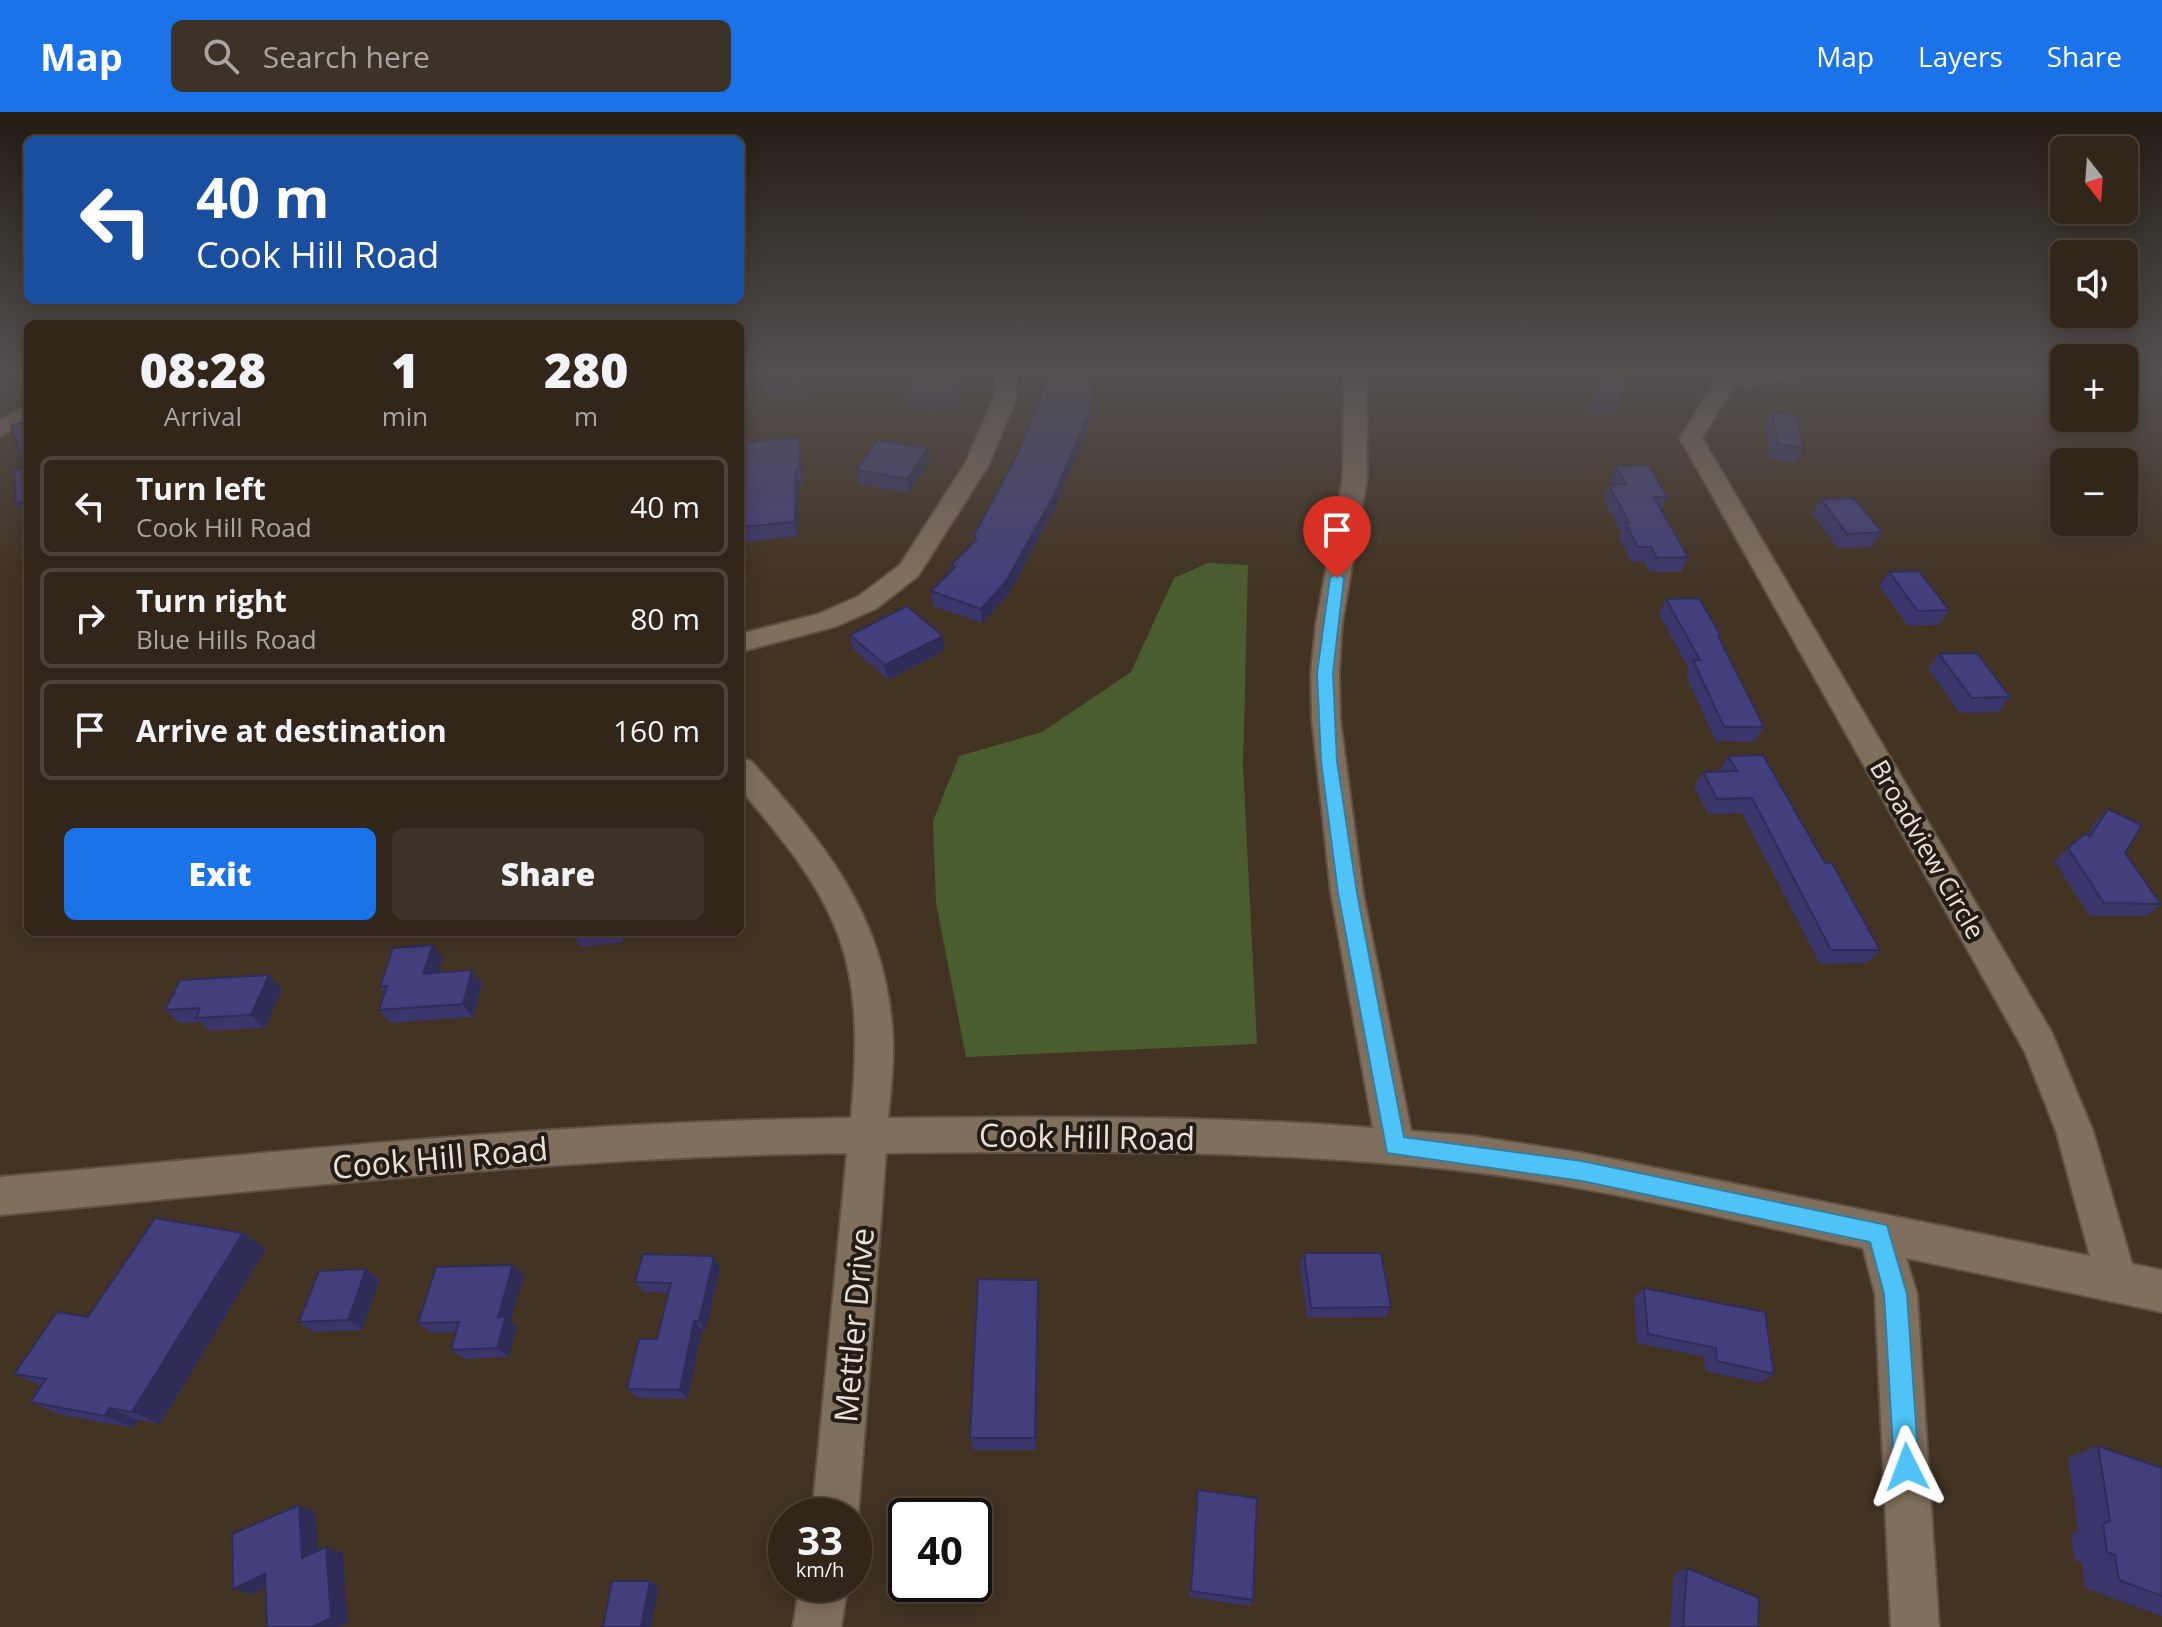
<!DOCTYPE html>
<meta charset="utf-8">
<style>
body{margin:0;font-family:"Open Sans",sans-serif;background:#3d3227;color:#f1f3f6;height:100vh;display:flex;flex-direction:column;font-size:30px;white-space:nowrap}
*{box-sizing:border-box;margin:0}
p{font-size:26px;color:#a8a5a2}
.icon{flex:none;width:44px;height:44px;fill:none;stroke:currentColor;stroke-width:2;stroke-linecap:round;stroke-linejoin:round}
.map{position:relative;flex:1;overflow:hidden}
.details{position:absolute;left:24px;top:208px;width:720px;height:616px;display:flex;flex-direction:column;background:#32261a;border-radius:12px;box-shadow:0 4px 20px #0003,0 0 0 2px #4d4339}
.details>*{flex:none}
.hud{position:absolute;left:24px;top:24px;width:720px;height:168px;border-radius:12px;box-shadow:0 4px 20px #0003,0 0 0 2px #4d4339;background:#1a4fa0;color:#fff;overflow:hidden}
.needle{width:52px;rotate:163deg}
.tools{position:absolute;left:2050px;top:24px;display:grid;gap:16px}
.tools a{display:grid;place-items:center;width:88px;height:88px;border-radius:12px;background:#32261a;box-shadow:0 4px 20px #0003,0 0 0 2px #4d4339;font-size:40px}
.speed{position:absolute;left:768px;top:1386px;display:flex;gap:16px;font-size:40px;font-weight:700;text-align:center}
.speed>*{display:grid;place-content:center;width:104px;height:104px;border-radius:50%;background:#32261a;box-shadow:0 4px 20px #0003,0 0 0 2px #4d4339;line-height:1}
.speed small{font-size:20px;font-weight:400}
.speed .limit{border:4px solid #111;border-radius:12px;background:#fff;color:#111}
.pin{position:absolute;display:grid;place-items:center;width:68px;height:68px;color:#fff;margin:-82px -34px;border-radius:50% 50% 50% 0;rotate:-45deg;box-shadow:0 0 8px #0007}
.pin .icon{rotate:45deg}
.me{position:absolute;width:88px;margin:-44px;rotate:357deg;stroke-linejoin:round;filter:drop-shadow(0 0 6px #0008)}
.turn{display:flex;align-items:center;gap:28px;height:168px;padding:0 40px;font-size:36px}
.turn .icon{width:104px;height:104px;stroke-width:2.5}
.turn b{display:block;font-size:56px;line-height:68px}
.eta{display:flex;justify-content:space-evenly;align-items:center;height:136px;text-align:center}
.eta b{font-size:48px;font-weight:800;line-height:56px}
.cta{display:flex;gap:16px;margin-top:auto;padding:16px 40px}
.cta a{flex:1;height:92px;border-radius:12px;background:#1a73e8;color:#fff;font-size:32px;font-weight:800;line-height:92px;text-align:center}
.cta a+a{background:#3d3227;color:#f1f3f6}
ul{padding:0;list-style:none}
li{display:flex;align-items:center;gap:24px;height:100px;margin:0 16px 12px;padding:0 24px;border:4px solid #4d4339;border-radius:12px}
li div{flex:1}
li b{display:block;font-size:30px}
li em{font-style:normal}
header{display:flex;align-items:center;gap:48px;box-sizing:border-box;height:112px;padding:0 40px;background:#1a73e8;color:#fff}
header strong{font-size:38px}
nav{display:flex;gap:44px;margin-inline-start:auto;font-size:28px}
.search{width:560px;height:72px;background:#3d3227;display:flex;align-items:center;gap:20px;box-sizing:border-box;padding:0 28px;border-radius:12px;color:#a8a5a2;font-size:30px}
.map>svg:first-child{display:block}
.green{fill:#4a5d2f}
.lines{fill:none;stroke-linecap:round;stroke-linejoin:round}
.minor-casing{stroke:#5f5144;stroke-width:4}
.minor{fill:#816f5e;fill-rule:evenodd}
.wall{fill:#3a366b}
.shaded-wall{fill:#2f2c57}
.building{fill:#433f7c;stroke:#2f2c57;stroke-width:2}
.route{fill:#4fc3f7;stroke:#337fa1;stroke-width:2}
.labels{text-anchor:middle;dominant-baseline:central;stroke-width:8;stroke-linejoin:round;paint-order:stroke}
.street-label{font-size:26px;fill:#eae0d7;stroke:#231c15}
.near-street-label{font-size:32px;fill:#eae0d7;stroke:#231c15}
</style>
<header>
<strong>Map</strong>
<div class="search"><svg class="icon" aria-label="search" viewBox="0 0 24 24"><circle cx="10" cy="10" r="6"/><path d="M15 15l6 6"/></svg>Search here</div>
<nav><a>Map</a><a>Layers</a><a>Share</a></nav>
</header>
<div class="map">
<svg width="2162" height="1515" viewBox="0 0 2162 1515">
<rect width="100%" height="100%" fill="#423323"/>
<!-- green -->
<path class="green" d="M1208,451L1248,453L1243,654L1257,932L966,945L936,791L933,709L959,644L1042,620L1131,560L1174,466Z"/>
<g class="lines">
<defs>
<g id="minor">
<path d="M996,261H1016V286L989,352L918,464L877,496L837,514L740,540V522L819,502L859,484L900,453L965,352L994,286Z"/>
<path d="M1344,261H1366L1367,365L1342,512L1339,561L1340,607L1363,781L1411,1019L1472,1024L1582,1041L2090,1144L2056,1019L2025,940L1680,326L1718,265L1750,261H1807L1796,267L1733,275L1702,326L2052,921L2093,1019L2132,1152L2162,1158V1200L1906,1146L1917,1182L1939,1515H1891L1875,1182L1863,1136C1734,1109 1603,1075 1472,1060C1278,1037 1081,1039 886,1041L858,1404L854,1414V1404H812L847,1041C564,1044 282,1077 0,1103V1065C283,1040 566,1009 851,1006C866,848 843,796 740,677V646L751,649C823,730 883,801 892,914C895,944 891,976 888,1006C1050,1005 1212,1003 1373,1016L1331,781L1312,607L1311,561L1316,512L1343,365Z"/>
<path d="M28,294V310L0,324V308Z"/>
<path d="M800,1472H848L841,1515H793Z"/>
</g>
</defs>
<!-- minor casing -->
<use href="#minor" class="minor-casing"/>
<!-- minor -->
<use href="#minor" class="minor"/>
</g>
<!-- wall -->
<g class="wall">
<path d="M820,261L804,286L764,284L761,270Z"/>
<path d="M968,261V277H963L958,297L909,295L907,280Z"/>
<path d="M1042,261L1094,276L1091,310L1055,396L1008,483L982,511L933,494L931,479L951,458V453L974,430V423L1018,341L1043,278H1042Z"/>
<path d="M1630,266L1625,280L1612,305L1587,299L1592,284Z"/>
<path d="M1772,300L1803,336L1796,351L1770,347L1765,314Z"/>
<path d="M799,325L802,340L803,373H799L798,424L742,430L740,422V378L745,377Z"/>
<path d="M928,336L930,350L908,381L859,372L856,358Z"/>
<path d="M1615,354L1667,385L1662,398L1688,445L1681,460H1650L1644,449L1632,450L1619,426L1621,421L1604,387L1609,373H1612L1610,368Z"/>
<path d="M1821,387L1882,420L1872,435L1838,436L1812,402Z"/>
<path d="M1889,460L1949,498L1938,513L1908,514L1879,474Z"/>
<path d="M1666,487L1721,524L1720,527L1764,615L1754,630L1716,629L1686,563L1689,557L1659,502Z"/>
<path d="M850,523L944,539L888,568L853,537Z"/>
<path d="M1939,542L2010,585L1998,600L1960,601L1928,557Z"/>
<path d="M1728,644L1825,751L1880,838L1867,851L1820,852L1742,701L1708,702L1694,675L1703,660H1720V658Z"/>
<path d="M2108,697L2125,741L2161,792L2146,804H2090L2054,749L2068,736L2087,722L2095,710Z"/>
<path d="M572,820H626L624,830L580,835Z"/>
<path d="M443,847L438,861L482,872L473,905L390,911L379,898L385,880L380,875Z"/>
<path d="M282,877L265,916L210,919L200,910L180,911L165,898Z"/>
<path d="M243,1121L266,1137L160,1312L138,1308L134,1316L61,1303L30,1290L41,1274L14,1262L88,1205Z"/>
<path d="M1304,1141L1391,1195L1385,1205L1307,1206L1300,1152Z"/>
<path d="M513,1153L524,1163L511,1209L517,1214L509,1245L464,1247L451,1238L456,1220L431,1221L418,1211Z"/>
<path d="M720,1155L706,1219L702,1218L688,1287L636,1286L627,1277L657,1227L668,1181L644,1180L635,1170Z"/>
<path d="M366,1157L380,1168L362,1218L314,1220L299,1210Z"/>
<path d="M1644,1176L1774,1262L1760,1271L1705,1259L1704,1245L1637,1231L1634,1186Z"/>
<path d="M1039,1183L1036,1338H973L970,1326Z"/>
<path d="M2098,1334L2162,1356V1504L2085,1476L2082,1451L2075,1449L2071,1422L2078,1419L2068,1346Z"/>
<path d="M1198,1378L1253,1488L1249,1494L1189,1485L1196,1385Z"/>
<path d="M1687,1456L1758,1515H1670L1674,1462Z"/>
</g>
<!-- shaded-wall -->
<g class="shaded-wall">
<path d="M0,261H6L10,267L0,270Z"/>
<path d="M809,261H820L804,286L801,272Z"/>
<path d="M1094,262L1091,310L1055,396L1008,483L982,511L981,497Z"/>
<path d="M962,263L963,277L958,297L957,282Z"/>
<path d="M1630,266L1625,280L1612,305L1618,291Z"/>
<path d="M799,325L802,340L803,373L800,358Z"/>
<path d="M928,336L930,350L908,381L907,367Z"/>
<path d="M796,359L799,373L798,424L795,410Z"/>
<path d="M28,389V407L16,392Z"/>
<path d="M943,524L944,539L888,568L885,553Z"/>
<path d="M619,820H626L624,830Z"/>
<path d="M433,833L443,847L434,875L423,862Z"/>
<path d="M472,858L482,872L473,905L463,892Z"/>
<path d="M269,863L282,877L265,916L251,903Z"/>
<path d="M243,1121L266,1137L160,1312L132,1300Z"/>
<path d="M714,1144L720,1155L706,1219L699,1209Z"/>
<path d="M513,1153L524,1163L511,1209L517,1214L509,1245L497,1236L498,1205Z"/>
<path d="M366,1157L380,1168L362,1218L348,1208Z"/>
<path d="M1038,1168L1039,1183L1036,1338L1035,1326Z"/>
<path d="M694,1209L702,1218L688,1287L680,1278Z"/>
<path d="M109,1296L138,1308L134,1316L105,1304Z"/>
<path d="M299,1393L315,1399L319,1452L302,1446Z"/>
<path d="M326,1435L343,1441L348,1511L339,1515H312Z"/>
<path d="M265,1462L283,1468L252,1482L233,1477Z"/>
<path d="M650,1469L659,1474L651,1515H641Z"/>
</g>
<!-- building -->
<g class="building">
<path d="M766,261H809L801,272L761,270Z"/>
<path d="M913,261H967V263H962L957,282L907,280Z"/>
<path d="M1042,261H1094V262L1091,295L1055,381L1007,468L981,497L931,479L955,455L951,453L976,428L974,423L1018,341L1048,263H1041Z"/>
<path d="M1605,261L1630,266L1618,291L1592,284Z"/>
<path d="M1772,300L1797,303L1803,336L1777,332Z"/>
<path d="M28,309V389L16,392L14,358L24,355L11,314Z"/>
<path d="M799,325L800,358L796,359L795,410L740,415V378L745,377L746,330Z"/>
<path d="M878,328L928,336L907,367L856,358Z"/>
<path d="M1649,353L1667,385H1654L1688,445L1657,446L1651,435H1638L1625,411H1629L1609,373L1626,372L1615,354Z"/>
<path d="M1854,386L1882,420L1847,422L1821,387Z"/>
<path d="M1919,459L1949,498L1918,499L1889,460Z"/>
<path d="M1699,486L1721,524H1718L1764,615H1724L1693,548H1700L1666,487Z"/>
<path d="M907,494L943,524L885,553L850,523Z"/>
<path d="M1977,541L2010,585L1972,586L1939,542Z"/>
<path d="M1763,643L1825,751H1832L1880,838H1831L1752,686L1717,687L1703,660L1737,659L1728,644Z"/>
<path d="M2108,697L2142,713L2125,741L2161,792L2104,791L2068,736L2085,722L2090,724Z"/>
<path d="M433,833L423,862L472,858L463,892L379,898L387,874L380,875L393,836Z"/>
<path d="M269,863L251,903L196,906L200,896L165,898L180,868Z"/>
<path d="M155,1106L243,1121L132,1300L109,1296L105,1304L30,1290L46,1267L14,1262L57,1200L88,1205Z"/>
<path d="M1304,1141H1381L1391,1195L1311,1196Z"/>
<path d="M643,1142L714,1144L699,1209H694L680,1278L627,1277L639,1227H657L671,1171L635,1170Z"/>
<path d="M513,1153L498,1205L506,1204L497,1236L451,1238L459,1210L418,1211L436,1155Z"/>
<path d="M366,1157L348,1208L299,1210L319,1159Z"/>
<path d="M978,1167L1038,1168L1035,1326H970Z"/>
<path d="M1644,1176L1765,1200L1774,1262L1717,1249L1716,1236L1648,1222Z"/>
<path d="M2098,1334L2162,1356V1484L2119,1468L2115,1443L2107,1440L2103,1412L2110,1409Z"/>
<path d="M1198,1378L1257,1386L1253,1488L1191,1479Z"/>
<path d="M299,1393L302,1446L326,1435L331,1506L312,1515H267L265,1462L233,1477L232,1422Z"/>
<path d="M1687,1456L1759,1486L1758,1515H1683Z"/>
<path d="M612,1469H650L641,1515H603Z"/>
</g>
<!-- sky -->
<linearGradient id="sky" x2="0" y2="1"><stop stop-color="#241c13"/><stop offset="0.55" stop-color="#545050"/><stop offset="1" stop-color="#545050" stop-opacity="0"/></linearGradient>
<rect width="2162" height="473" fill="url(#sky)"/>
<!-- route -->
<path class="route" d="M1337,461L1344,466L1333,561L1337,649L1357,781L1404,1025L1582,1049L1887,1113L1907,1182L1919,1355L1916,1364L1907,1368L1898,1364L1894,1355L1884,1182L1870,1130L1582,1069L1387,1041L1338,781L1321,649L1317,561L1330,466Z"/>
<g class="labels">
<!-- street labels -->
<g class="street-label">
<text transform="translate(1928 737) rotate(60)">Broadview Circle</text>
</g>
<!-- near-street labels -->
<g class="near-street-label">
<text transform="translate(1087 1024) rotate(1)">Cook Hill Road</text>
<text transform="translate(440 1045) rotate(-5)">Cook Hill Road</text>
<text transform="translate(853 1213) rotate(-85)">Mettler Drive</text>
</g>
</g>
</svg>
<div class="tools">
<a><svg class="needle" viewBox="-14 -14 28 28"><path d="M0-13l5 13h-10z" fill="#e53935"/><path d="M0 13l5-13h-10z" fill="#a8a5a2"/></svg></a>
<a><svg class="icon" aria-label="sound" viewBox="0 0 24 24"><path d="M4 9h4l5-4v14l-5-4H4zM17 9q2 3 0 6"/></svg></a>
<a>+</a>
<a>−</a>
</div>
<div class="speed"><div>33<small>km/h</small></div><div class="limit">40</div></div>
<div class="pin" style="left:1337px;top:466px;background:#d93025"><svg class="icon" aria-label="arrive" viewBox="0 0 24 24"><path d="M6 21V4h12l-3 4 3 4H6"/></svg></div>
<svg class="me" style="left:1907px;top:1355px" viewBox="-20 -20 40 40"><path d="M0-17L14 15 0 8-14 15z" fill="#4fc3f7" stroke="#fff" stroke-width="4"/></svg>
<div class="hud">
<div class="turn"><svg class="icon" aria-label="left" viewBox="0 0 24 24"><path d="M17 20v-9H6M10 6l-5 5 5 5"/></svg><div><b>40 m</b>Cook Hill Road</div></div>
</div>
<section class="details">
<div class="eta">
<div><b>08:28</b><p>Arrival</p></div>
<div><b>1</b><p>min</p></div>
<div><b>280</b><p>m</p></div>
</div>
<ul>
<li><svg class="icon" aria-label="left" viewBox="0 0 24 24"><path d="M17 20v-9H6M10 6l-5 5 5 5"/></svg><div><b>Turn left</b><p>Cook Hill Road</p></div><em>40 m</em></li>
<li><svg class="icon" aria-label="right" viewBox="0 0 24 24"><path d="M7 20v-9h11M14 6l5 5-5 5"/></svg><div><b>Turn right</b><p>Blue Hills Road</p></div><em>80 m</em></li>
<li><svg class="icon" aria-label="arrive" viewBox="0 0 24 24"><path d="M6 21V4h12l-3 4 3 4H6"/></svg><div><b>Arrive at destination</b></div><em>160 m</em></li>
</ul>
<div class="cta"><a>Exit</a><a>Share</a></div>
</section>
</div>
